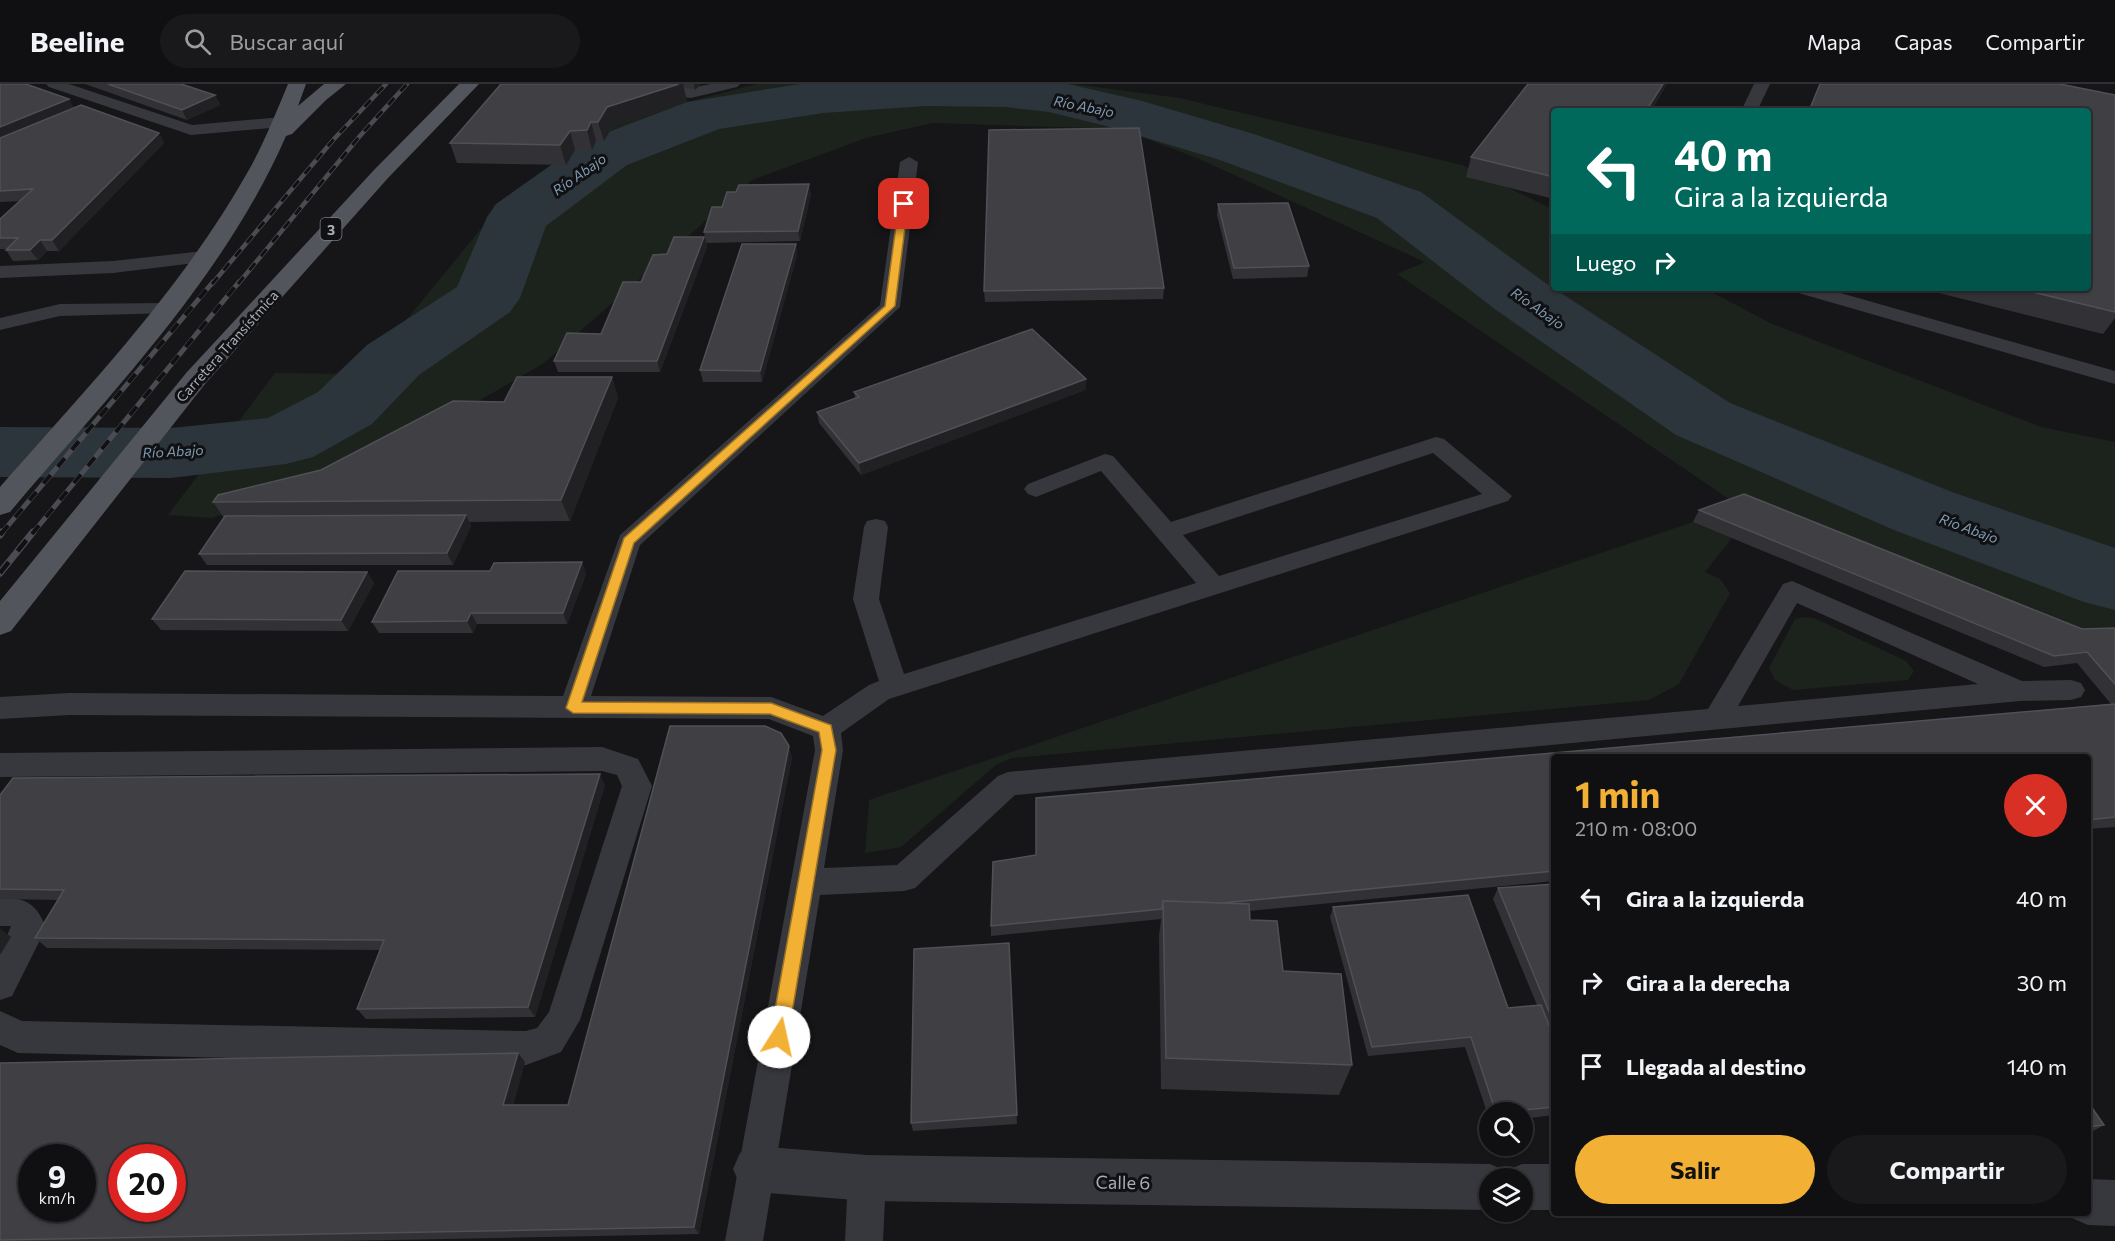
<!DOCTYPE html>
<html lang="es">
<meta charset="utf-8">
<style>
body{margin:0;font-family:Commissioner,sans-serif;background:#19191b;color:#f1f3f6;height:100vh;display:flex;flex-direction:column;font-size:22px;white-space:nowrap}
*{box-sizing:border-box;margin:0}
p{font-size:20px;color:#9c9d9f}
.icon{flex:none;width:33px;height:33px;fill:none;stroke:currentColor;stroke-width:2;stroke-linecap:round;stroke-linejoin:round}
.map{position:relative;flex:1;overflow:hidden}
.details{position:absolute;left:1551px;top:670px;width:540px;height:462px;display:flex;flex-direction:column;background:#101012;border-radius:6px;box-shadow:0 2px 4px #0004,0 0 0 2px #303032}
.details>*{flex:none}
.banner{position:absolute;left:1551px;top:24px;width:540px;height:183px;border-radius:6px;box-shadow:0 2px 4px #0004,0 0 0 2px #303032;background:#00695c;color:#fff;overflow:hidden}
.fabs{position:absolute;left:1479px;top:1018px;display:grid;gap:12px}
.fabs a{display:grid;place-items:center;width:54px;height:54px;border-radius:50%;background:#101012;box-shadow:0 2px 4px #0004,0 0 0 2px #303032;font-size:30px}
.speed{position:absolute;left:18px;top:1060px;display:flex;gap:12px;font-size:30px;font-weight:700;text-align:center}
.speed>*{display:grid;place-content:center;width:78px;height:78px;border-radius:50%;background:#101012;box-shadow:0 2px 4px #0004,0 0 0 2px #303032;line-height:1}
.speed small{font-size:15px;font-weight:400}
.speed .limit{border:9px solid #d22;background:#fff;color:#111}
.pin{position:absolute;display:grid;place-items:center;width:51px;height:51px;color:#fff;margin:-26px;border-radius:12px;box-shadow:0 3px 9px #0006}
.me{position:absolute;width:66px;margin:-33px;rotate:10deg;stroke-linejoin:round;filter:drop-shadow(0 0 4px #0008)}
.turn{display:flex;align-items:center;gap:21px;height:126px;padding:0 24px;font-size:27px}
.turn .icon{width:78px;height:78px;stroke-width:2.5}
.turn b{display:block;font-size:42px;line-height:51px}
.then{display:flex;align-items:center;height:57px;padding:0 24px;background:#0003;gap:12px;font-size:22px}
.round{display:grid;place-items:center;flex:none;width:63px;height:63px;border-radius:32px;background:#19191b}
.headline{display:flex;align-items:center;justify-content:space-between;height:102px;padding:0 24px}
h1{font-size:36px;font-weight:700;line-height:45px;color:#f2b134}
.cta{display:flex;gap:12px;margin-top:auto;padding:12px 24px}
.cta a{flex:1;height:69px;border-radius:36px;background:#f2b134;color:#111;font-size:24px;font-weight:700;line-height:69px;text-align:center}
.cta a+a{background:#19191b;color:#f1f3f6}
ul{padding:0;list-style:none}
li{display:flex;align-items:center;gap:18px;height:84px;padding:0 24px}
li div{flex:1}
li b{display:block;font-size:22px}
li em{font-style:normal}
header{display:flex;align-items:center;gap:36px;box-sizing:border-box;height:84px;padding:0 30px;background:#101012;border-bottom:2px solid #303032}
header strong{font-size:28px}
nav{display:flex;gap:33px;margin-inline-start:auto;font-size:21px}
.search{width:420px;height:54px;background:#19191b;display:flex;align-items:center;gap:15px;box-sizing:border-box;padding:0 21px;border-radius:33px;color:#9c9d9f;font-size:22px}
.map>svg:first-child{display:block}
.green{fill:#1c231d}
.lines{fill:none;stroke-linecap:round;stroke-linejoin:round}
.river{fill:#2c353c;fill-rule:evenodd}
.service{fill:#37383d;fill-rule:evenodd}
.minor{fill:#37383d;fill-rule:evenodd}
.primary{fill:#53555c;fill-rule:evenodd}
.rail-far2-casing{stroke:#4a4c52;stroke-width:4.5}
.rail-far1-casing{stroke:#4a4c52;stroke-width:5}
.rail-casing{stroke:#4a4c52;stroke-width:7}
.rail-far2{stroke:#111113;stroke-width:3;stroke-dasharray:9;stroke-linecap:butt}
.rail-far1{stroke:#111113;stroke-width:4;stroke-dasharray:11;stroke-linecap:butt}
.rail{stroke:#111113;stroke-width:4.5;stroke-dasharray:14;stroke-linecap:butt}
.wall{fill:#323236}
.shaded-wall{fill:#212124}
.building{fill:#3f3f44;stroke:#4f5156;stroke-width:1.5;fill-rule:evenodd}
.route{fill:#f2b134;stroke:#9d7322;stroke-width:1.5}
.labels{text-anchor:middle;dominant-baseline:central;stroke-width:6;stroke-linejoin:round;paint-order:stroke}
.far-water-label{font-size:14px;font-style:italic;fill:#7f9bb3;stroke:#111113}
.shield{fill:#111113;stroke:#7b7e86;stroke-width:1.5}
.shield-label{font-size:14px;font-weight:bold;fill:#a8adb8}
.far-street-label{font-size:14px;fill:#a8adb8;stroke:#111113}
.near-street-label{font-size:18px;fill:#a8adb8;stroke:#111113}
</style>
<header>
<strong>Beeline</strong>
<div class="search"><svg class="icon" aria-label="search" viewBox="0 0 24 24"><circle cx="10" cy="10" r="6"/><path d="M15 15l6 6"/></svg>Buscar aquí</div>
<nav><a>Mapa</a><a>Capas</a><a>Compartir</a></nav>
</header>
<div class="map">
<svg width="2115" height="1157" viewBox="0 0 2115 1157">
<rect width="100%" height="100%" fill="#161618"/>
<!-- green -->
<g class="green">
<path d="M757,0H1074L1179,14L1462,81L1554,126V204H1704L1772,240L2041,343L2115,358V555L2071,556L1738,421L1397,190L1425,178L1197,74L1121,45L932,39L866,54L752,96L544,279L379,375L212,434L168,431L275,289L362,290L498,124L613,42L687,18Z"/>
<path d="M1693,438L1732,454L1705,488L1720,495L1730,509L1679,600L1649,616L1012,674L997,680L901,763L865,769L869,716Z"/>
<path d="M1804,533L1814,534L1906,577L1914,587L1908,596L1793,606L1775,596L1769,584L1795,535Z"/>
</g>
<g class="lines">
<!-- river -->
<path class="river" d="M800,0H1068L1142,17L1257,51L1421,108L1544,198L1730,319L1952,408L2115,464V526L2084,518L1894,446L1676,351L1496,226L1377,134L1217,75L1106,42L1049,28L1006,23L926,22L823,29L719,45L627,81L546,142L520,214L510,228L419,291L372,340L313,373L286,380L171,394L0,393V343L171,344L268,334L318,308L367,261L457,203L487,133L496,120L585,57L687,18Z"/>
<!-- service -->
<g class="service">
<path d="M46,0H69L192,41L282,33L290,38L282,43L191,51L49,3Z"/>
<path d="M598,0H650L691,4L711,0H740L737,3L691,14L606,5Z"/>
<path d="M1754,0H1770L1757,27H1741Z"/>
<path d="M909,73L918,78L900,223L640,461L591,612L771,613L823,632L869,601L879,597L853,515L864,443L867,437L876,435L885,437L888,443L879,515L904,590L1196,499L1101,387L1036,413L1028,410L1024,405L1028,400L1105,370L1113,372L1171,438L1436,353L1444,355L1512,412L1508,417L889,615L841,649L843,666L824,784L897,781L998,692L1008,688L1708,625L1783,500L1792,497L2022,597L2071,596L2081,599L2085,606L2081,613L2071,616L2020,617L1015,711L915,804L904,807L820,811L763,1157H725L815,666L813,652L769,635L69,631L0,635V613L69,609L563,612L620,451L880,221L900,78ZM1433,369L1482,410L1219,492L1183,451ZM1797,519L1978,600L1738,622Z"/>
<path d="M204,167L213,173L211,177L113,189L0,194V182L113,177Z"/>
<path d="M1792,204H1823L2115,287V300L1795,208Z"/>
<path d="M166,219L173,221L176,225L173,229L60,232L0,246V234L60,220Z"/>
<path d="M602,663L638,675L652,702L580,936L561,968L526,981L18,969L0,961V927L22,937L526,947L537,944L549,928L622,702L617,691L602,687L0,693V669Z"/>
<path d="M0,814C23,814 34,817 44,839L39,858L12,912L0,916V869L11,842H0Z"/>
<path d="M867,1075L880,1081L886,1094L883,1157H845L848,1094L854,1081Z"/>
</g>
<!-- minor -->
<g class="minor">
<path d="M756,1062L867,1071L1490,1080L1506,1087L1522,1080H1554V1126H1522V1095H1490V1126L867,1117L756,1108L740,1101L733,1085L740,1069Z"/>
<path d="M2088,1095L2115,1096V1142L2088,1141L2072,1134L2070,1130H2088Z"/>
</g>
<!-- primary -->
<g class="primary">
<path d="M288,0H306L298,22L324,0H346L326,16L292,50L286,52C224,194 109,311 10,428L0,431V403C87,304 180,207 246,91C263,62 275,31 288,0Z"/>
<path d="M459,0H479L388,94L205,300L11,547L0,551V517L187,288L374,86Z"/>
</g>
<defs>
<g id="rail-far2">
<path d="M212,200L334,55L386,0"/>
<path d="M238,200L359,53L407,0"/>
</g>
<g id="rail-far1">
<path d="M1,450L213,198"/>
<path d="M32,450L239,198"/>
</g>
<g id="rail">
<path d="M0,451L2,448"/>
<path d="M0,489L33,448"/>
</g>
</defs>
<!-- rail-far2 casing -->
<use href="#rail-far2" class="rail-far2-casing"/>
<!-- rail-far1 casing -->
<use href="#rail-far1" class="rail-far1-casing"/>
<!-- rail casing -->
<use href="#rail" class="rail-casing"/>
<!-- rail-far2 -->
<use href="#rail-far2" class="rail-far2"/>
<!-- rail-far1 -->
<use href="#rail-far1" class="rail-far1"/>
<!-- rail -->
<use href="#rail" class="rail"/>
</g>
<!-- wall -->
<g class="wall">
<path d="M0,0L74,24L159,49L164,59L59,167H47L38,176L13,177L6,166L7,165H0V135L20,117L0,118Z"/>
<path d="M85,0H181L215,11L220,21L187,36Z"/>
<path d="M501,0H701L695,6L684,4L687,18L613,42L604,57H596L592,66H575L566,81L457,79L450,59Z"/>
<path d="M1528,0H1667L1651,27H1554V115L1466,93L1471,73Z"/>
<path d="M1820,0H2060L2115,11V234L2103,250L1919,204H2088V27H1808Z"/>
<path d="M811,110L800,157L706,159L704,148L722,123Z"/>
<path d="M1218,120L1309,182L1307,193L1233,195L1217,131Z"/>
<path d="M704,153L707,163L660,288H558L554,277L601,250L641,198L667,170Z"/>
<path d="M796,160L797,171L762,298H703L700,286Z"/>
<path d="M1164,204L1163,215L985,218L984,207Z"/>
<path d="M612,293L618,314L570,437L469,438L471,442L453,481H207L199,470L224,434L213,418L321,386L504,318Z"/>
<path d="M1086,295L1085,306L861,391L819,339L817,328L855,315L854,308Z"/>
<path d="M1744,410L2082,545L2115,544V743L2088,745V674H1554V797L1249,827L1250,836L1277,837L1283,887L1341,890L1352,981L1339,1011L1161,1005L1159,852L1161,835L991,852V842L993,778L1036,771V714L2111,620L2077,579L2044,583L1693,438L1699,426Z"/>
<path d="M582,478L586,490L567,540H477L473,549H379L372,538L490,487Z"/>
<path d="M367,488L374,499L348,547L161,546L152,535Z"/>
<path d="M792,673L699,1150L341,1157H0V979L518,969L525,978L513,1021H568Z"/>
<path d="M605,701L535,933L366,935L357,925L380,866L47,864L35,854L58,816L0,815V711Z"/>
<path d="M1554,800V946H1551L1554,954V1031L1522,1035V1029H1490V1037L1465,963L1368,972L1330,833L1333,823L1508,924L1537,921L1493,815L1498,804Z"/>
<path d="M1009,859L1017,1040L913,1047L911,1039Z"/>
<path d="M2088,1018L2104,1041L2088,1050Z"/>
</g>
<!-- shaded-wall -->
<g class="shaded-wall">
<path d="M679,0H683L687,18L613,42L604,57L598,38L607,23Z"/>
<path d="M694,0H701L695,6Z"/>
<path d="M1663,0H1667L1651,27H1646Z"/>
<path d="M215,11L220,21L187,36L182,26Z"/>
<path d="M69,15L80,34L0,67V43Z"/>
<path d="M591,38L596,57L592,66L587,46Z"/>
<path d="M570,47L575,66L566,81L560,61Z"/>
<path d="M159,49L164,59L59,167L52,156Z"/>
<path d="M809,100L811,110L800,157L798,147Z"/>
<path d="M704,153L707,163L660,288L657,277Z"/>
<path d="M40,156L47,167L38,176L30,166Z"/>
<path d="M796,160L797,171L762,298L760,287Z"/>
<path d="M612,293L618,314L570,437L561,416Z"/>
<path d="M1086,295L1085,306L861,391L859,379Z"/>
<path d="M466,431L471,442L453,481L447,469Z"/>
<path d="M582,478L586,490L567,540L563,529Z"/>
<path d="M367,488L374,499L348,547L341,536Z"/>
<path d="M471,529L477,540L473,549L467,537Z"/>
<path d="M789,662L792,673L699,1150L694,1143Z"/>
<path d="M600,690L605,701L535,933L528,923Z"/>
<path d="M0,844L11,853L0,871Z"/>
<path d="M518,969L525,978L511,1030L503,1021Z"/>
</g>
<!-- building -->
<g class="building">
<path d="M0,0H26L69,15L0,43Z"/>
<path d="M108,0H181L215,11L182,26Z"/>
<path d="M501,0H679L607,23L598,38H591L587,46L570,47L560,61L450,59Z"/>
<path d="M1528,0H1663L1646,27H1554V93L1471,73Z"/>
<path d="M1820,0H2060L2115,11V228L2016,204H2088V27H1809Z"/>
<path d="M81,21L159,49L52,156H40L30,166H6L18,154H0V135L33,105L0,107V54Z"/>
<path d="M1139,44L1164,204L984,207L989,46Z"/>
<path d="M809,100L798,147L704,148L712,123H722L727,108H736L739,101Z"/>
<path d="M1288,119L1309,182L1234,184L1218,120Z"/>
<path d="M674,153H704L657,277H554L567,249L601,250L623,198H641L653,171L667,170Z"/>
<path d="M742,160H796L760,287L700,286Z"/>
<path d="M1032,245L1086,295L859,379L817,328L859,313L854,308Z"/>
<path d="M517,293H612L561,416L213,418L218,411L321,386L453,317L504,318Z"/>
<path d="M1744,410L2082,545L2115,544V600L2087,568L2054,572L1699,426Z"/>
<path d="M466,431L447,469L199,470L225,432Z"/>
<path d="M582,478L563,529H471L467,537L372,538L398,487H490L494,479Z"/>
<path d="M185,487L367,488L341,536L152,535Z"/>
<path d="M2115,620V733L2088,736V674H1554V787L1222,819L1163,817L1162,825L991,842L993,778L1036,771V714Z"/>
<path d="M670,642H765L781,649L789,662L694,1143L0,1156V979L518,969L503,1021H568ZM32,1074H82V1125H32ZM122,1074H172V1125H122Z"/>
<path d="M600,690L528,923L357,925L384,856L35,854L64,806L0,805V711L13,694Z"/>
<path d="M1554,800V937H1553L1498,804Z"/>
<path d="M1468,811L1508,924L1541,921L1554,954V1023L1496,1029L1471,953L1372,963L1333,823Z"/>
<path d="M1163,817L1249,820L1250,836L1277,837L1283,887L1341,890L1352,981L1166,974Z"/>
<path d="M1009,859L1017,1031L911,1039L914,865Z"/>
<path d="M2088,1018L2104,1041L2088,1043Z"/>
</g>
<!-- route -->
<path class="route" d="M904,117L908,120L895,222L634,459L582,618L771,619L831,641L836,666L788,953L785,959L779,961L773,959L770,953L822,666L819,648L770,630L573,629L566,624L624,454L885,222L899,120Z"/>
<g class="labels">
<!-- far-water labels -->
<g class="far-water-label">
<text transform="translate(1084 22) rotate(11)">Río Abajo</text>
<text transform="translate(579 90) rotate(-35)">Río Abajo</text>
<text transform="translate(1538 224) rotate(35)">Río Abajo</text>
<text transform="translate(173 367) rotate(-3)">Río Abajo</text>
<text transform="translate(1969 444) rotate(20)">Río Abajo</text>
</g>
<!-- shield labels -->
<rect class="shield" x="320.5" y="134" width="21" height="22" rx="4.5"/>
<g class="shield-label">
<text x="331" y="145">3</text>
</g>
<!-- far-street labels -->
<g class="far-street-label">
<text transform="translate(227 262) rotate(-48)">Carretera Transístmica</text>
</g>
<!-- near-street labels -->
<g class="near-street-label">
<text transform="translate(1123 1098) rotate(1)">Calle 6</text>
</g>
</g>
</svg>
<div class="fabs">
<a><svg class="icon" aria-label="search" viewBox="0 0 24 24"><circle cx="10" cy="10" r="6"/><path d="M15 15l6 6"/></svg></a>
<a><svg class="icon" aria-label="layers" viewBox="0 0 24 24"><path d="M12 4l9 5-9 5-9-5zM3 14l9 5 9-5"/></svg></a>
</div>
<div class="speed"><div>9<small>km/h</small></div><div class="limit">20</div></div>
<div class="pin" style="left:904px;top:120px;background:#d93025"><svg class="icon" aria-label="arrive" viewBox="0 0 24 24"><path d="M6 21V4h12l-3 4 3 4H6"/></svg></div>
<svg class="me" style="left:779px;top:953px" viewBox="-20 -20 40 40"><circle r="19" fill="#fff"/><path d="M0-13L10 11 0 6-10 11z" fill="#f2b134"/></svg>
<div class="banner">
<div class="turn"><svg class="icon" aria-label="left" viewBox="0 0 24 24"><path d="M17 20v-9H6M10 6l-5 5 5 5"/></svg><div><b>40 m</b>Gira a la izquierda</div></div>
<div class="then">Luego<svg class="icon" aria-label="right" viewBox="0 0 24 24"><path d="M7 20v-9h11M14 6l5 5-5 5"/></svg></div>
</div>
<section class="details">
<div class="headline"><div><h1>1 min</h1><p>210 m · 08:00</p></div><a class="round" style="background:#d93025;color:#fff"><svg class="icon" aria-label="close" viewBox="0 0 24 24"><path d="M6 6l12 12M18 6L6 18"/></svg></a></div>
<ul>
<li><svg class="icon" aria-label="left" viewBox="0 0 24 24"><path d="M17 20v-9H6M10 6l-5 5 5 5"/></svg><div><b>Gira a la izquierda</b></div><em>40 m</em></li>
<li><svg class="icon" aria-label="right" viewBox="0 0 24 24"><path d="M7 20v-9h11M14 6l5 5-5 5"/></svg><div><b>Gira a la derecha</b></div><em>30 m</em></li>
<li><svg class="icon" aria-label="arrive" viewBox="0 0 24 24"><path d="M6 21V4h12l-3 4 3 4H6"/></svg><div><b>Llegada al destino</b></div><em>140 m</em></li>
</ul>
<div class="cta"><a>Salir</a><a>Compartir</a></div>
</section>
</div>
